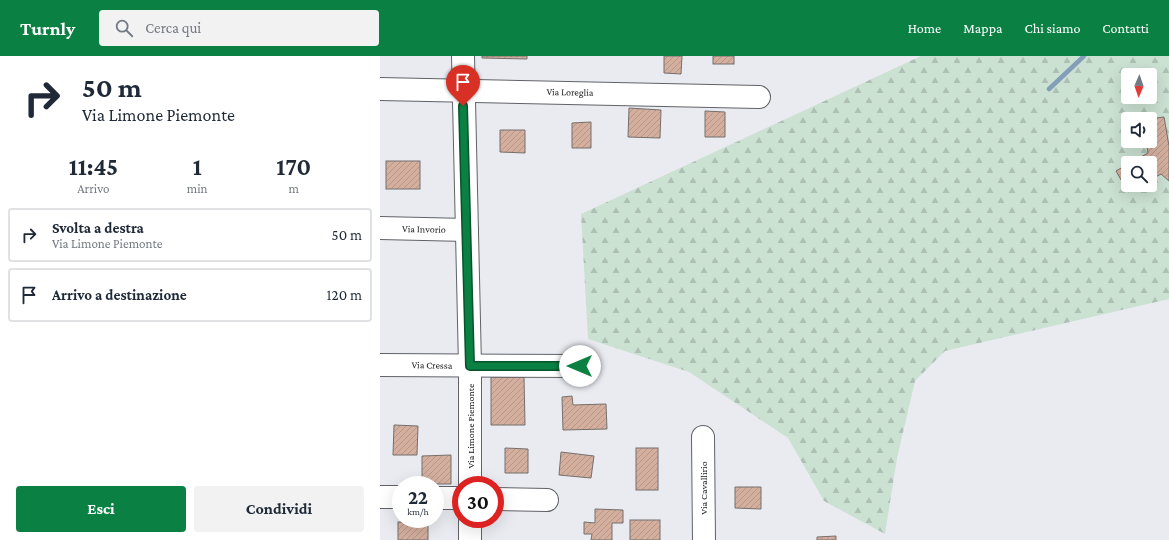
<!DOCTYPE html>
<html lang="it">
<style>
body{margin:0;font-family:"Crimson Pro",serif;background:#f2f2f3;color:#1f2937;height:100vh;display:flex;flex-direction:column;font-size:15px;white-space:nowrap}
*{box-sizing:border-box;margin:0}
p{font-size:13px;color:#747a83}
.icon{flex:none;width:22px;height:22px;fill:none;stroke:currentColor;stroke-width:2;stroke-linecap:round;stroke-linejoin:round}
.map{position:relative;flex:1;overflow:hidden}
.sheet{display:flex;flex-direction:column;background:#fff;width:380px}
.sheet>*{flex:none}
.guide{background:#fff;color:#1f2937;overflow:hidden}
.needle{width:26px;rotate:182deg}
.fabs{position:absolute;left:741px;top:12px;display:grid;gap:8px}
.fabs a{display:grid;place-items:center;width:36px;height:36px;border-radius:4px;background:#fff;box-shadow:0 4px 16px #0002;font-size:20px}
.speed{position:absolute;left:12px;top:420px;display:flex;gap:8px;font-size:20px;font-weight:700;text-align:center}
.speed>*{display:grid;place-content:center;width:52px;height:52px;border-radius:50%;background:#fff;box-shadow:0 4px 16px #0002;line-height:1}
.speed small{font-size:10px;font-weight:400}
.speed .limit{border:6px solid #d22;background:#fff;color:#111}
.pin{position:absolute;display:grid;place-items:center;width:34px;height:34px;color:#fff;margin:-41px -17px;border-radius:50% 50% 50% 0;rotate:-45deg;box-shadow:0 0 4px #0007}
.pin .icon{rotate:45deg}
.me{position:absolute;width:44px;margin:-22px;rotate:270deg;stroke-linejoin:round;filter:drop-shadow(0 0 3px #0008)}
.turn{display:flex;align-items:center;gap:14px;height:84px;padding:0 16px;font-size:18px}
.turn .icon{width:52px;height:52px;stroke-width:2.5}
.turn b{display:block;font-size:28px;line-height:34px}
.eta{display:flex;justify-content:space-evenly;align-items:center;height:68px;text-align:center}
.eta b{font-size:24px;font-weight:700;line-height:28px}
.primary-button{display:flex;gap:8px;margin-top:auto;padding:8px 16px}
.primary-button a{flex:1;height:46px;border-radius:4px;background:#0b8043;color:#fff;font-size:16px;font-weight:700;line-height:46px;text-align:center}
.primary-button a+a{background:#f2f2f3;color:#1f2937}
ul{padding:0;list-style:none}
li{display:flex;align-items:center;gap:12px;height:54px;margin:0 8px 6px;padding:0 8px;border:2px solid #e0e1e3;border-radius:4px}
li div{flex:1}
li b{display:block;font-size:15px}
li em{font-style:normal}
header{display:flex;align-items:center;gap:24px;box-sizing:border-box;height:56px;padding:0 20px;background:#0b8043;color:#fff}
header strong{font-size:19px}
nav{display:flex;gap:22px;margin-inline-start:auto;font-size:14px}
.search{width:280px;height:36px;background:#f2f2f3;display:flex;align-items:center;gap:10px;box-sizing:border-box;padding:0 14px;border-radius:4px;color:#747a83;font-size:15px}
main{display:flex;flex:1;min-height:0}
.map>svg:first-child{display:block}
.forest{fill:url(#forest-firs);fill-rule:evenodd}
.lines{fill:none;stroke-linecap:round;stroke-linejoin:round}
.stream{stroke:#839eb8;stroke-width:4.5}
.building{fill:url(#building-hatch);stroke:#756f6c}
.minor-casing{stroke:#606267;stroke-width:24}
.minor{stroke:#fff;stroke-width:22}
.route-casing{stroke:#07532c;stroke-width:10}
.route{stroke:#0b8043;stroke-width:7}
.labels{text-anchor:middle;dominant-baseline:central;stroke-width:3.5;stroke-linejoin:round;paint-order:stroke}
.street-label{font-size:10px;fill:#191a1c;stroke:#fff}
</style>
<header>
<strong>Turnly</strong>
<div class="search"><svg class="icon" aria-label="search" viewBox="0 0 24 24"><circle cx="10" cy="10" r="6"/><path d="M15 15l6 6"/></svg>Cerca qui</div>
<nav><a>Home</a><a>Mappa</a><a>Chi siamo</a><a>Contatti</a></nav>
</header>
<main>
<section class="sheet">
<div class="guide">
<div class="turn"><svg class="icon" aria-label="right" viewBox="0 0 24 24"><path d="M7 20v-9h11M14 6l5 5-5 5"/></svg><div><b>50 m</b>Via Limone Piemonte</div></div>
</div>
<div class="eta">
<div><b>11:45</b><p>Arrivo</p></div>
<div><b>1</b><p>min</p></div>
<div><b>170</b><p>m</p></div>
</div>
<ul>
<li><svg class="icon" aria-label="right" viewBox="0 0 24 24"><path d="M7 20v-9h11M14 6l5 5-5 5"/></svg><div><b>Svolta a destra</b><p>Via Limone Piemonte</p></div><em>50 m</em></li>
<li><svg class="icon" aria-label="arrive" viewBox="0 0 24 24"><path d="M6 21V4h12l-3 4 3 4H6"/></svg><div><b>Arrivo a destinazione</b></div><em>120 m</em></li>
</ul>
<div class="primary-button"><a>Esci</a><a>Condividi</a></div>
</section>
<div class="map">
<svg width="789" height="484" viewBox="0 0 789 484">
<defs>
<pattern id="forest-firs" width="22" height="20" patternUnits="userSpaceOnUse"><rect width="22" height="20" fill="#cbe1d2"/><path d="M5 1l3.5 6h-7zM16 11l3.5 6h-7z" fill="#aec0b4"/></pattern>
<pattern id="building-hatch" width="6" height="6" patternUnits="userSpaceOnUse"><rect width="6" height="6" fill="#d4af9e"/><path d="M-1 1l2-2M0 6l6-6M5 7l2-2" fill="none" stroke="#b59688"/></pattern>
</defs>
<rect width="100%" height="100%" fill="#e9ebf1"/>
<!-- forest -->
<path class="forest" d="M541,0H789V243L565,295L535,325L517,402L505,478L444,445L408,382L309,316L208,283L201,158ZM748,19H770V41H748ZM748,63H770V85H748ZM748,107H770V129H748Z"/>
<g class="lines">
<!-- stream -->
<path class="stream" d="M669,33L704,0"/>
</g>
<!-- building -->
<g class="building">
<path d="M102,0H147V3L102,2Z"/>
<path d="M284,0H302L301,18L284,17Z"/>
<rect x="333" y="0" width="21" height="8"/>
<path d="M249,52L281,54L280,82L248,81Z"/>
<path d="M325,55L345,56V81H325Z"/>
<path d="M784,61L789,90V125L781,118L770,124V107H750L768,97L766,85H770V63Z"/>
<path d="M211,66V92H192V67Z"/>
<path d="M120,74H145V97L120,96Z"/>
<rect x="6" y="105" width="34" height="28"/>
<path d="M748,108V129H762L748,136L736,115Z"/>
<path d="M111,321H144L145,369H111Z"/>
<path d="M192,340L193,349L226,348L227,373L183,374L182,341Z"/>
<path d="M14,369L38,370L37,399H13Z"/>
<path d="M125,392L148,393V417H125Z"/>
<rect x="256" y="392" width="22" height="42"/>
<path d="M181,396L214,400L211,422L179,419Z"/>
<path d="M71,399V428H42V400Z"/>
<path d="M355,431H381V453L355,452Z"/>
<path d="M215,453L243,454V467H232V484H211L212,478H204V466L215,467Z"/>
<rect x="250" y="464" width="30" height="20"/>
<rect x="18" y="466" width="30" height="18"/>
<path d="M456,480V484H437V481Z"/>
</g>
<g class="lines">
<defs>
<g id="minor">
<path d="M83,0L90,310V429"/>
<path d="M0,33L379,41"/>
<path d="M0,172L87,174"/>
<path d="M0,309L200,310"/>
<path d="M323,381L324,484"/>
<path d="M0,441H21"/>
<path d="M55,442H81"/>
<path d="M115,443L167,444"/>
<path d="M90,463V484"/>
</g>
</defs>
<!-- minor casing -->
<use href="#minor" class="minor-casing"/>
<!-- minor -->
<use href="#minor" class="minor"/>
</g>
<g class="lines">
<defs>
<path id="route" d="M83,50L90,310H200"/>
</defs>
<!-- route casing -->
<use href="#route" class="route-casing"/>
<!-- route -->
<use href="#route" class="route"/>
</g>
<g class="labels">
<!-- street labels -->
<g class="street-label">
<text transform="translate(190 36) rotate(1)">Via Loreglia</text>
<text transform="translate(44 173) rotate(1)">Via Invorio</text>
<text transform="translate(52 309) rotate(1)">Via Cressa</text>
<text transform="translate(90 370) rotate(-90)">Via Limone Piemonte</text>
<text transform="translate(323 432) rotate(-90)">Via Cavallirio</text>
</g>
</g>
</svg>
<div class="fabs">
<a><svg class="needle" viewBox="-14 -14 28 28"><path d="M0-13l5 13h-10z" fill="#e53935"/><path d="M0 13l5-13h-10z" fill="#747a83"/></svg></a>
<a><svg class="icon" aria-label="sound" viewBox="0 0 24 24"><path d="M4 9h4l5-4v14l-5-4H4zM17 9q2 3 0 6"/></svg></a>
<a><svg class="icon" aria-label="search" viewBox="0 0 24 24"><circle cx="10" cy="10" r="6"/><path d="M15 15l6 6"/></svg></a>
</div>
<div class="speed"><div>22<small>km/h</small></div><div class="limit">30</div></div>
<div class="pin" style="left:83px;top:50px;background:#d93025"><svg class="icon" aria-label="arrive" viewBox="0 0 24 24"><path d="M6 21V4h12l-3 4 3 4H6"/></svg></div>
<svg class="me" style="left:200px;top:310px" viewBox="-20 -20 40 40"><circle r="19" fill="#fff"/><path d="M0-13L10 11 0 6-10 11z" fill="#0b8043"/></svg>
</div>
</main>
